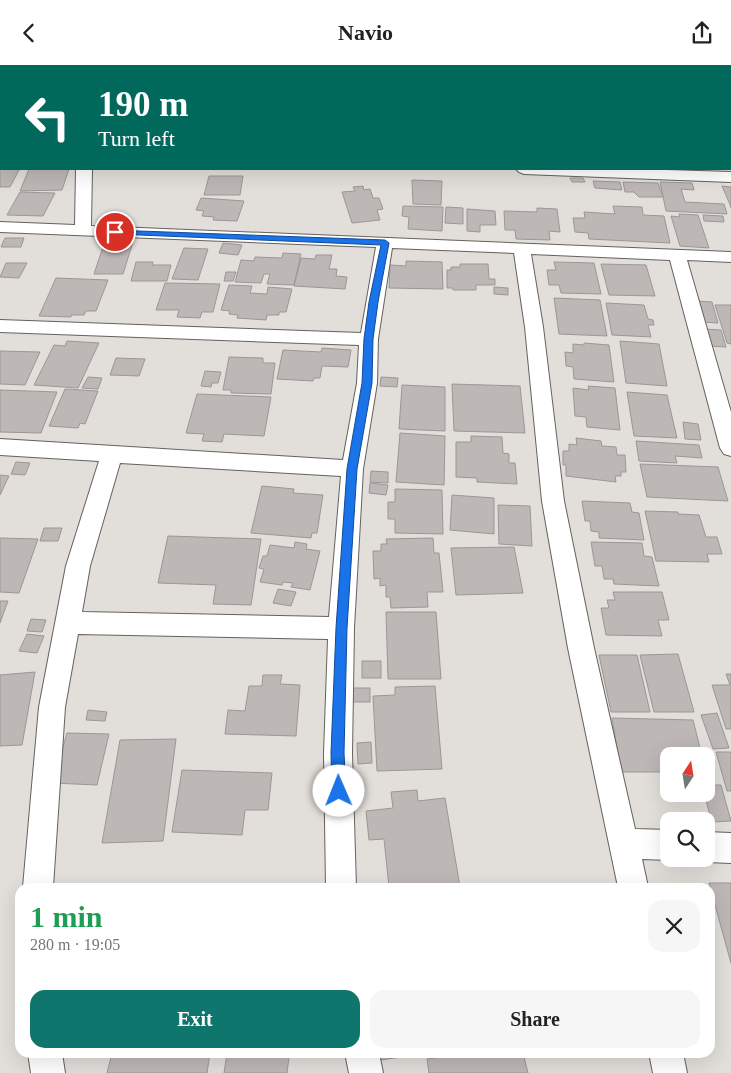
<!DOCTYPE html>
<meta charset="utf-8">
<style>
body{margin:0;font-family:Georgia,serif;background:#f6f6f6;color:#222;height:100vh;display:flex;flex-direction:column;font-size:19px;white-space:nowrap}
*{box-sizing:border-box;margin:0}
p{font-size:16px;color:#767676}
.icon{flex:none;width:28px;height:28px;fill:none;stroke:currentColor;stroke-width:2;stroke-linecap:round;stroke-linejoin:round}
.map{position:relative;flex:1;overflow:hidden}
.sheet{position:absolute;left:15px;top:818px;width:700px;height:175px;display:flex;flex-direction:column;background:#fff;border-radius:15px;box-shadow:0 5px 20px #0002}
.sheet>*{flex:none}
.banner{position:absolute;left:0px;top:0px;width:731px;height:105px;box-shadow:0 5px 20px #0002;background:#00695c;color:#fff;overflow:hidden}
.needle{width:32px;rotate:12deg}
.buttons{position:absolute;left:660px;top:682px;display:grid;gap:10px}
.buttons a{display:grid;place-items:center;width:55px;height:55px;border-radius:10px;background:#fff;box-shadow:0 5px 20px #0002;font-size:25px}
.pin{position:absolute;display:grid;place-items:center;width:42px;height:42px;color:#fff;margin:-21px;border:2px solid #fff;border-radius:50%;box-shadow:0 1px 5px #0007}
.me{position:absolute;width:55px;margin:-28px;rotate:359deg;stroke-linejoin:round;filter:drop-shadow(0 0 4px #0008)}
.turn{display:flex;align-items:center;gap:18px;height:105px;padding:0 15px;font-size:22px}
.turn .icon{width:65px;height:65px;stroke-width:2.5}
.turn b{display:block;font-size:35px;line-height:42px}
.round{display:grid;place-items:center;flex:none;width:52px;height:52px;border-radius:15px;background:#f6f6f6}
.overview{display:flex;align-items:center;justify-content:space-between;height:85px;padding:0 15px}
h1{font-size:30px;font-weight:600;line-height:38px;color:#1e9e55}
.cta{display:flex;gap:10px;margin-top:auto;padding:10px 15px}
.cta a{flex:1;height:58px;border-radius:15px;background:#0f766e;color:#fff;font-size:20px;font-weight:600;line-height:58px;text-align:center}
.cta a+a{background:#f6f6f6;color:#222}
header{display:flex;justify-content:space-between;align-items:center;height:65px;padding:0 15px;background:#fff;font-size:22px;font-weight:600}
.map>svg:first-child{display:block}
.building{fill:#bdb7b5;stroke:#9c9795}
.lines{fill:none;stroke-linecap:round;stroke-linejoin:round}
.minor-casing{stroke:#65615e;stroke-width:2}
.minor{fill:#fff;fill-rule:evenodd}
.route{fill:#1a73e8;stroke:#114b97}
</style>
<header><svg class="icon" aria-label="back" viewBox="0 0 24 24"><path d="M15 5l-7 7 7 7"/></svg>Navio<svg class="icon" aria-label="share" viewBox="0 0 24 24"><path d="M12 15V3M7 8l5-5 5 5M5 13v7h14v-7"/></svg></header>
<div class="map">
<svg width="731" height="1008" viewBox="0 0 731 1008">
<rect width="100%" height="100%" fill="#e2deda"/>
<!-- building -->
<g class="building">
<path d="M0,102L19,105L10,122H0Z"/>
<path d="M29,104H69L62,125L20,126Z"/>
<path d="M209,111H243L240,130H204Z"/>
<path d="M570,113H583L585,117H572Z"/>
<path d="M412,115L442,116L441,140L413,139Z"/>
<path d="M593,116L620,117L622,125L595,123Z"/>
<path d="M623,117L658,118L663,132H639L634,127H625Z"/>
<path d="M660,117L692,118L694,125L681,124L685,137L724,139L727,149L666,146Z"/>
<path d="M363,121L364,125L370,124L373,133H379L383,144L377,145L380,155L352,158L342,127L355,126L353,122Z"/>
<path d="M722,121L731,122V143V142Z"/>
<path d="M20,127L55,128L43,151L7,150Z"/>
<path d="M201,133L244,136L237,156L213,155L214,152L202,151L204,146L196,145Z"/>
<path d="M403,141L443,142L442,166L408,164L409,152L402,151Z"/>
<path d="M613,141L642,142L643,150L664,151L670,178L589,174L588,168L575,167L573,153H585L584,147L615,149Z"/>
<path d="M446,142L463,143V159L445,158Z"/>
<path d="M537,143L557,144L560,167L549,166L550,175L516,174L515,165H505L504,146L537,147Z"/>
<path d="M467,144L495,146L496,160H480V167L467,166Z"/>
<path d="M679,149L698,150L709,183L680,181L671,151L680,152Z"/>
<path d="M703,150L723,151L724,157L704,156Z"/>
<path d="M5,173H24L21,182H1Z"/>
<path d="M105,176L133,177L123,209H94Z"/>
<path d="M223,178L242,180L238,190L219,188Z"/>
<path d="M184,183L208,184L198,215L172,214Z"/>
<path d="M283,188L301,189L294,220L267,219L270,209H264L261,218L235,217L241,195L254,196L255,192L282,193Z"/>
<path d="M316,190H332L329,204H337L336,211L347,212L345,224L294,221L301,193L315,194Z"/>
<path d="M406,196L442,197L443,224L389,223L390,200L406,201Z"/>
<path d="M136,197H153L152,200H171L167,216H131Z"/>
<path d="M554,197L594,198L601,229L561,228L559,220H549L547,205H556Z"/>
<path d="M6,198H27L19,213L0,212Z"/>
<path d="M460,199H488L489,214H495V220H476V225H453V223H447V205H451V202H460Z"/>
<path d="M601,199L646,200L655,231L609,230Z"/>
<path d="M226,207H236L233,216H224Z"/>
<path d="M56,213L108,215L96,246H86L84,250H71V252L39,251Z"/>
<path d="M165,218L220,219L213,247H202L200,253L177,252L179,245H156Z"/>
<path d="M229,220L252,221L250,228L267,229L268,222L292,224L286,247H279V250H267L266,255L237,253L238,250L229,249L230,246L221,245Z"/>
<path d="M494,222L508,223V230L494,229Z"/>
<path d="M554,233L600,235L607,271L559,269Z"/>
<path d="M697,236L712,237L718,258L703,257Z"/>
<path d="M606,238L644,240L648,254L653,255L654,260H648L651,272L612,270Z"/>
<path d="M715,240H731V279L727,278Z"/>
<path d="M705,264L721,265L726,282L709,281Z"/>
<path d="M67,276L99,278L78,323L34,320L54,280L65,281Z"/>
<path d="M620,276L659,279L667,321L626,318Z"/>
<path d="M584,278L609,280L614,317L574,314L573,302L566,301L565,287L573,288V279L584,280Z"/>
<path d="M322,283L351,285L348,302L322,301L320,313H314L313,316L277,314L283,285L321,287Z"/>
<path d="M0,286L40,287L25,320L0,319Z"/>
<path d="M229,292L263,293V298H275L271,329L231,328V325H223Z"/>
<path d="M116,293L145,294L139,311L110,310Z"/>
<path d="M205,306L221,307L218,318H212L211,322L201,321Z"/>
<path d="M88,312L102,313L98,324L82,323Z"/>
<path d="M381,312L398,313L397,322L380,321Z"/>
<path d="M452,319L520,321L525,368L454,366Z"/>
<path d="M402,320L445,322V366L399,364Z"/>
<path d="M588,321L615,323L620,365L587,362L586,352L575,351L573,323L589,325Z"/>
<path d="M65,324L98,326L85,359L80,358L78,363L49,361Z"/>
<path d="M0,325L57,327L41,368L0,367Z"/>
<path d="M627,327L667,330L677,373L634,371Z"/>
<path d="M197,329L271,332L264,371L224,369L222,377L202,376L204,369L186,368Z"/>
<path d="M683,357L698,359L701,375L685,374Z"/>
<path d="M400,368L445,371L444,420L396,417Z"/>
<path d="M471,371L502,372L503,388L509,389V398H515L517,419L477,417V413L456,412V377H471Z"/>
<path d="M576,373L601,376L602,381L616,382L617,390H625L626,407H621V411H615L616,417L566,411V400H563V386H569V379L577,380Z"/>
<path d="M636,376L699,380L702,393L675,391L677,398L639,396Z"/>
<path d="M16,397L30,398L25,410L11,409Z"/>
<path d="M640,399L718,402L728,436L647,432Z"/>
<path d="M371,406L388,407V418L370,417Z"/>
<path d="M0,410L9,411L0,430Z"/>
<path d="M370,418L388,420L386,430L369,428Z"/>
<path d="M262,421L294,424L293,428L323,430L317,468H312L311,473L251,468Z"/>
<path d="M395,424L442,425L443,469L395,468V454H388V437H395Z"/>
<path d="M452,430L494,433V469L450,465Z"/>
<path d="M582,436L630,438L632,447L639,448L644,475L599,473V467L591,466L590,456H585Z"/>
<path d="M498,440L530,441L532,481L499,479Z"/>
<path d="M645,446L678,447V449L699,450L706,472H717L722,489H707L709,497L656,496Z"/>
<path d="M44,463H62L58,476H40Z"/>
<path d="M168,471L261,474L251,540L213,539L216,520L158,518Z"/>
<path d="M0,473L38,474L19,528L0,527Z"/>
<path d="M433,473L434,488H439L443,527H427L428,542L391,543L390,532H386V520L380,521V513L374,514L373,486H381V479H387L386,474Z"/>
<path d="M295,477L307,479L306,484L320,486L310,525L291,522L293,518L283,517L282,520L260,517L264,504L259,503L263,491H267L270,480L294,483Z"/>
<path d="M591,477L642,478L644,491L652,492L659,521L614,519L613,514H604L602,501H595Z"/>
<path d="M514,482L523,528L456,530L451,483Z"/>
<path d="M278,524L296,527L291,541L273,538Z"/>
<path d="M613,527H662L669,555H658L662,571L606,570L601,543H609L607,535H615Z"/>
<path d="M0,536H8L0,558Z"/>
<path d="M386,547H436L441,614H388Z"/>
<path d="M31,554L46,555L42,567L27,566Z"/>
<path d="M27,569L44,571L37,588L19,586Z"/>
<path d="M678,589L694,647H654L640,590Z"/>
<path d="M599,590H637L650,647H611Z"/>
<rect x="362" y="596" width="19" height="17"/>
<path d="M35,607L22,680L0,681V610Z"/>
<path d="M726,609H731V664H726L712,620H730Z"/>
<path d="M263,610H282L280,619L300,620L296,671L225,669L228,645L245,646L249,621H262Z"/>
<path d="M435,621L442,704L377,706L373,631L395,630V622Z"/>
<rect x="350" y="623" width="20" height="14"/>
<path d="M88,645L107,647L105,656L86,655Z"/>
<path d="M717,648L729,683L713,684L701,650Z"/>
<path d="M612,653L693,655L702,691H669V707H621Z"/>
<path d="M67,668L109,669L97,720L53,718Z"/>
<path d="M176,674L163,776L102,778L120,675Z"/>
<path d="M371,677L372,698L358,699L357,678Z"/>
<path d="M716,687H731V726H727Z"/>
<path d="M182,705L272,708L268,745H245L242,770L172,767Z"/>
<path d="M706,720H721L731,756L712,757L704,729H706Z"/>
<path d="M417,725L418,736L445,733L460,822H389L384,774L369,775L366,746L393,743L391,727Z"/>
<path d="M709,818H731V898L710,822Z"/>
<path d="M687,819L688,822H649V820Z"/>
<path d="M112,988H210L207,1008H107Z"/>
<path d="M227,988H251L289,992L287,1008H224Z"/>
<path d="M373,988H415V990L374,996Z"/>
<path d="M469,988H523L528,1008H429L427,994Z"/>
</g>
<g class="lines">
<defs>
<g id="minor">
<rect x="461" y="0" width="12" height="1"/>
<rect x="580" y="0" width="12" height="1"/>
<rect x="685" y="0" width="13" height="1"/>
<rect x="730" y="73" width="1" height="10"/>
<rect x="0" y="85" width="1" height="8"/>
<path d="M76,104H92L91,161L731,187V197L687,195L731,347V391L724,389L720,383L670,195L531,189L543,262L564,436L594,583L635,764L669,765V794H672L669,795L642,794L648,822H618L568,583L542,436L525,262L514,188L392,183L378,274L377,318L363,404L354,563L352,688L356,822H326L324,688L328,574L78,569L65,642L53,822H23L39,642L66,501L99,396L0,390V374L343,395L357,318L359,280L0,267V255L361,268L376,182L0,167V157L75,160ZM120,398L341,411L329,552L82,547L90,501Z"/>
<path d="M516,104H635L731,107V117L524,109L519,107Z"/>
<path d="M706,767L731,768V798L706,797L698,794H706Z"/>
<path d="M28,988H62L65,1008H31Z"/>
<path d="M345,988H379L383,1008H349Z"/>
<path d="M649,988H683L687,1008H653Z"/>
</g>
</defs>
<!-- minor casing -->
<use href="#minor" class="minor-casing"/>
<!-- minor -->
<use href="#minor" class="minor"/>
</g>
<!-- route -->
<path class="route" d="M112,165L385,175L389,178L378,237L373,274L372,318L357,404L347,563L344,688L346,726L344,731L339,733L334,731L332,726L331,688L336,563L347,404L362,318L364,274L369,237L381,180L115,169H112Z"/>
</svg>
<div class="buttons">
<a><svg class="needle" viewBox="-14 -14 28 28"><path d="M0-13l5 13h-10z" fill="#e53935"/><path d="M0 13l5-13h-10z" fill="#767676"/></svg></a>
<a><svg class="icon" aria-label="search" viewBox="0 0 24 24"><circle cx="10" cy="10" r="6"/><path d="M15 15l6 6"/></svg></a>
</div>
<div class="pin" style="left:115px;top:167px;background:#d93025"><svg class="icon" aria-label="arrive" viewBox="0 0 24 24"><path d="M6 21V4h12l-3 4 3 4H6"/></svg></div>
<svg class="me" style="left:339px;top:726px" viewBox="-20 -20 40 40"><circle r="19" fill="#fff"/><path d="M0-13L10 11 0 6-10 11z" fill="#1a73e8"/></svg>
<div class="banner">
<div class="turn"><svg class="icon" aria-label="left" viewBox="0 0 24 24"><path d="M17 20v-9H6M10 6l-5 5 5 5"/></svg><div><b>190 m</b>Turn left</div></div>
</div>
<section class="sheet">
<div class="overview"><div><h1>1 min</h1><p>280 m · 19:05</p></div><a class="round"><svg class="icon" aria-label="close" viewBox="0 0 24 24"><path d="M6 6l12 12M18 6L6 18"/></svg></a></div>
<div class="cta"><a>Exit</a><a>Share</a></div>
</section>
</div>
